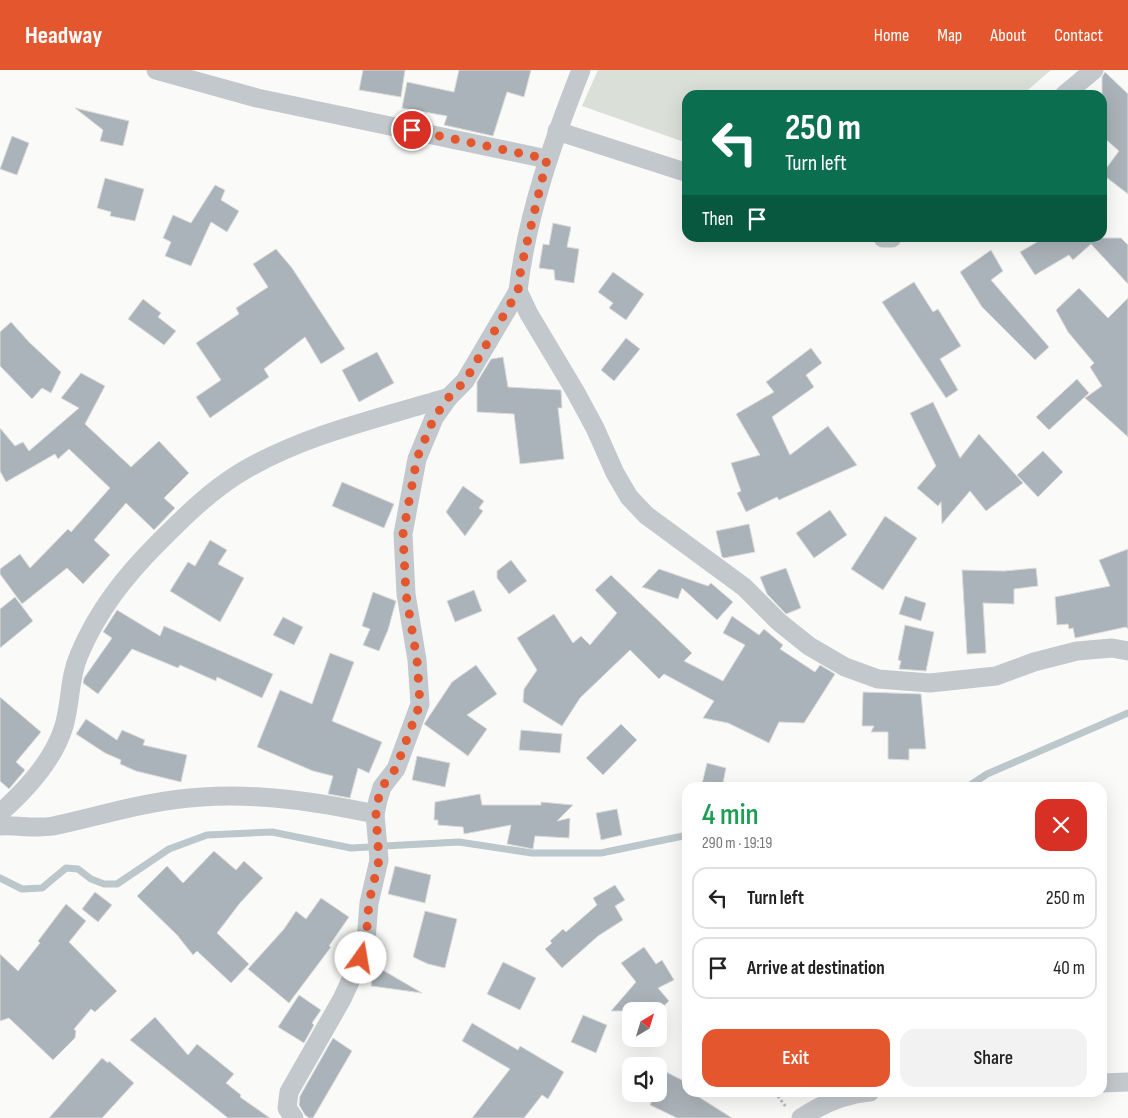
<!DOCTYPE html>
<meta charset="utf-8">
<style>
body{margin:0;font-family:"Sofia Sans Condensed",sans-serif;background:#f2f2f2;color:#222;height:100vh;display:flex;flex-direction:column;font-size:19px;white-space:nowrap}
*{box-sizing:border-box;margin:0}
p{font-size:16px;color:#767676}
.icon{flex:none;width:28px;height:28px;fill:none;stroke:currentColor;stroke-width:2;stroke-linecap:round;stroke-linejoin:round}
.map{position:relative;flex:1;overflow:hidden}
.side{position:absolute;left:682px;top:712px;width:425px;height:315px;display:flex;flex-direction:column;background:#fff;border-radius:15px;box-shadow:0 5px 20px #0002}
.side>*{flex:none}
.hud{position:absolute;left:682px;top:20px;width:425px;height:152px;border-radius:15px;box-shadow:0 5px 20px #0002;background:#0b6e4f;color:#fff;overflow:hidden}
.needle{width:32px;rotate:38deg}
.controls{position:absolute;left:622px;top:932px;display:grid;gap:10px}
.controls a{display:grid;place-items:center;width:45px;height:45px;border-radius:10px;background:#fff;box-shadow:0 5px 20px #0002;font-size:25px}
.pin{position:absolute;display:grid;place-items:center;width:42px;height:42px;color:#fff;margin:-21px;border:2px solid #fff;border-radius:50%;box-shadow:0 1px 5px #0007}
.me{position:absolute;width:55px;margin:-28px;rotate:13deg;stroke-linejoin:round;filter:drop-shadow(0 0 4px #0008)}
.turn{display:flex;align-items:center;gap:18px;height:105px;padding:0 20px;font-size:22px}
.turn .icon{width:65px;height:65px;stroke-width:2.5}
.turn b{display:block;font-size:35px;line-height:42px}
.then{display:flex;align-items:center;height:48px;padding:0 20px;background:#0003;gap:10px;font-size:19px}
.round{display:grid;place-items:center;flex:none;width:52px;height:52px;border-radius:15px;background:#f2f2f2}
.summary{display:flex;align-items:center;justify-content:space-between;height:85px;padding:0 20px}
h1{font-size:30px;font-weight:600;line-height:38px;color:#1e9e55}
.primary-button{display:flex;gap:10px;margin-top:auto;padding:10px 20px}
.primary-button a{flex:1;height:58px;border-radius:15px;background:#e4572e;color:#fff;font-size:20px;font-weight:600;line-height:58px;text-align:center}
.primary-button a+a{background:#f2f2f2;color:#222}
ul{padding:0;list-style:none}
li{display:flex;align-items:center;gap:15px;height:62px;margin:0 10px 8px;padding:0 10px;border:2px solid #e0e0e0;border-radius:15px}
li div{flex:1}
li b{display:block;font-size:19px}
li em{font-style:normal}
header{display:flex;align-items:center;gap:30px;box-sizing:border-box;height:70px;padding:0 25px;background:#e4572e;color:#fff}
header strong{font-size:24px}
nav{display:flex;gap:28px;margin-inline-start:auto;font-size:18px}
.map>svg:first-child{display:block}
.green{fill:#dadfd7}
.lines{fill:none;stroke-linecap:round;stroke-linejoin:round}
.stream{stroke:#bbc7cb;stroke-width:7}
.building{fill:#aab3b9;stroke:#dcdcda}
.path{stroke:#bbbfc2;stroke-width:3;stroke-dasharray:2.5 2.5;stroke-linecap:butt}
.street{stroke:#c3c8cc;stroke-width:19}
.route{stroke:#e4572e;stroke-width:9;stroke-dasharray:0 16.2}
</style>
<header>
<strong>Headway</strong>
<nav><a>Home</a><a>Map</a><a>About</a><a>Contact</a></nav>
</header>
<div class="map">
<svg width="1128" height="1048" viewBox="0 0 1128 1048">
<rect width="100%" height="100%" fill="#fafaf8"/>
<!-- green -->
<path class="green" d="M598,0H1051L1022,25H688L687,73L582,36Z"/>
<g class="lines">
<!-- stream -->
<g class="stream">
<path d="M966,718L987,704L1128,643"/>
<path d="M384,776L459,772L532,783H601L688,765"/>
<path d="M0,808L22,819L42,818L66,798L78,799L91,809L104,814H117L169,779L207,765L272,762L351,778L370,777"/>
</g>
</g>
<!-- building -->
<g class="building">
<path d="M363,0H405L401,27L359,20Z"/>
<path d="M459,0H531L524,27L507,22L493,66L444,55L447,46L402,38L407,12L454,22Z"/>
<path d="M1105,2L1128,24V124L1102,104L1119,81L1102,66V7Z"/>
<path d="M75,38L129,51L123,76L100,71L103,60Z"/>
<path d="M12,66L29,73L17,105L0,99Z"/>
<path d="M105,108L144,119L135,151L110,146L111,142L97,138Z"/>
<path d="M215,115L225,120L221,130L239,141L227,162L211,152L191,196L165,186L171,172L163,168L173,145L191,153Z"/>
<path d="M553,153L571,157L567,177L579,179L574,213L555,210L554,200L539,198L543,174L549,175Z"/>
<path d="M1044,168H1121L1128,175V214L1091,174L1073,190L1069,185L1035,205L1020,182Z"/>
<path d="M276,179L292,198L345,279L321,294L305,267L264,299L269,307L210,348L196,327L221,310L196,273L239,244L236,238L268,217L253,194Z"/>
<path d="M991,180L1003,201L991,210L1049,277L1035,290L982,237L960,202Z"/>
<path d="M613,202L644,224L626,250L609,238L613,233L598,222Z"/>
<path d="M914,212L933,242L938,239L961,276L940,289L958,320L946,328L882,232Z"/>
<path d="M1079,218L1108,248L1128,228V367L1085,328L1102,316L1090,297L1094,293L1068,262L1056,240Z"/>
<path d="M143,229L161,243L158,247L176,261L164,275L128,249Z"/>
<path d="M11,252L29,272L61,302L51,323L42,318L32,329L0,296V262Z"/>
<path d="M626,268L640,279L614,311L601,300Z"/>
<path d="M811,278L822,293L806,305L814,317L772,347L790,385L828,356L857,395L779,430L777,427L746,442L737,423L741,421L731,393L760,385L736,344L774,322L766,312Z"/>
<path d="M377,282L394,313L359,332L342,300Z"/>
<path d="M503,287L508,317L561,320L562,338H558L564,389L520,394L514,344L477,342V312L491,289Z"/>
<path d="M81,303L105,316L85,354L131,397L159,371L189,403L164,428L175,438L154,460L126,433L94,470L110,485L83,514L67,498L22,534L0,504V499L20,484L30,498L68,459L71,462L110,418L69,379L58,389L55,384L6,412L0,401V358L15,376L23,372L29,381L79,338L61,328Z"/>
<path d="M1077,309L1089,323L1049,360L1036,347Z"/>
<path d="M933,332L960,388L979,364L1023,413L986,441L970,421L942,454L941,432L938,436L917,418L936,396L910,343Z"/>
<path d="M1043,381L1063,402L1038,427L1017,405Z"/>
<path d="M342,412L394,434L384,458L332,436Z"/>
<path d="M463,416L484,431L479,438L483,441L465,466L446,442Z"/>
<path d="M830,440L847,465L814,488L796,463Z"/>
<path d="M885,446L917,468L883,520L851,499Z"/>
<path d="M749,454L755,482L724,488L722,487L716,461Z"/>
<path d="M210,470L227,480L218,494L244,508L220,552L170,521L188,492L195,496Z"/>
<path d="M1128,479V559L1126,557L1075,568L1073,558L1069,559L1068,554L1057,555L1055,527L1110,516L1099,490Z"/>
<path d="M511,490L527,511L509,524L497,508V501Z"/>
<path d="M786,498L801,538L786,544L767,524L760,507Z"/>
<path d="M1036,498L1038,516L1014,519V534L983,533L986,583L967,584L962,500L1004,501Z"/>
<path d="M659,499L708,516L711,513L733,532L717,550L682,518L678,529L642,517Z"/>
<path d="M611,505L692,583L684,591L723,611L745,575L723,563L732,546L759,565L764,559L783,575L780,579L815,602L820,595L835,604L804,653L779,652L769,673L728,653L703,648L714,631L664,604L659,609L630,580L580,628L562,656L523,632L524,619L537,600L517,568L554,544L573,573L581,566L590,575L617,543L595,520Z"/>
<path d="M474,520L482,541L455,552L447,531Z"/>
<path d="M373,522L396,531L388,560L379,581L363,575L370,559L362,556Z"/>
<path d="M905,526L926,533L921,551L899,544Z"/>
<path d="M15,527L33,551L0,578V539Z"/>
<path d="M117,540L160,566L164,556L273,604L262,628L217,607L216,611L180,595L178,598L132,579L98,624L83,613L84,608L112,568L103,562Z"/>
<path d="M283,547L303,557L294,575L273,565Z"/>
<path d="M905,555L934,562L926,601L899,599L901,591L898,590Z"/>
<path d="M330,583L354,592L332,651L382,672L369,703L358,698L350,728L328,724L333,706L313,701L257,677L280,620L312,634Z"/>
<path d="M476,595L497,624L467,645L487,659L468,686L424,654L452,612Z"/>
<path d="M863,622L921,624L926,679H909V690L888,689V662H871L874,656H862Z"/>
<path d="M0,627L41,662L16,692L25,700L9,719L0,711Z"/>
<path d="M86,649L117,670L122,660L145,670L143,675L187,685L181,712L136,701L120,694L121,690L105,683L76,664Z"/>
<path d="M621,654L637,670L603,705L586,688Z"/>
<path d="M521,660L562,664L560,683L519,680Z"/>
<path d="M417,686L450,693L445,717L412,710Z"/>
<path d="M707,693L726,698L722,718H701Z"/>
<path d="M480,724L482,735H541V732L573,735L557,751L570,748L569,768L535,766L533,779L507,774L511,755L464,764L463,757L438,755V750H434L435,732Z"/>
<path d="M617,739L622,765L601,770L596,743Z"/>
<path d="M214,781L236,800L244,791L263,808L240,833L217,863L249,894L231,913L197,881L193,885L177,865L137,826L167,796L183,813Z"/>
<path d="M395,796L431,805L425,833L388,824Z"/>
<path d="M615,815L625,830L615,836L623,850L598,866L562,898L545,879L552,873L550,871L563,859L566,862L597,835L593,828Z"/>
<path d="M95,822L112,835L98,852L82,839Z"/>
<path d="M321,828L349,847L329,876L331,877L289,933L248,899L284,859L296,841L306,849Z"/>
<path d="M66,834L86,851L69,872L117,921L95,942L91,939L74,959L76,961L75,968L53,990L9,948L0,951V884L18,901L40,873L38,871Z"/>
<path d="M425,841L457,849L445,898L428,894L413,887Z"/>
<path d="M644,877L656,894L662,890L674,910L658,918L669,931L658,941H611L636,912L621,893Z"/>
<path d="M503,892L536,908L520,940L487,924Z"/>
<path d="M374,895L422,923L371,916Z"/>
<path d="M299,925L321,940L312,953L314,955L304,973L278,957Z"/>
<path d="M583,945L607,955L596,983L571,972Z"/>
<path d="M155,947L188,985L197,974L234,1004L226,1013L241,1025L240,1027L270,1048H228L130,970Z"/>
<path d="M472,953L518,980L520,976L564,1002L548,1029L542,1025L524,1048H472L510,999L462,971Z"/>
<path d="M333,968L352,981L313,1048H309L305,1045L299,1035L300,1026Z"/>
<path d="M102,988L108,993L109,991L134,1013L102,1048H49Z"/>
<path d="M666,1002L686,1012L683,1018L688,1022H691L732,1048H677L650,1035L655,1024H659V1017Z"/>
</g>
<g class="lines">
<!-- path -->
<path class="path" d="M775,1022L786,1037"/>
<!-- street -->
<g class="street">
<path d="M156,0L257,28L547,89"/>
<path d="M581,0C553,71 527,144 518,221L529,244L575,321L595,358L615,403L629,427L646,445L744,517L779,552L809,576L845,597L878,609L930,613L996,606L1034,592L1077,581L1112,578L1128,581"/>
<path d="M1064,25L1094,0"/>
<path d="M557,61L688,103"/>
<path d="M883,168H892"/>
<path d="M0,743C26,720 54,690 64,656C71,632 69,608 79,585C98,540 125,506 159,472C185,446 211,420 243,401C306,364 380,348 449,327L465,311L518,221"/>
<path d="M0,756C18,755 35,759 53,756C104,745 150,730 202,727C261,723 318,732 375,744"/>
<path d="M1102,1013L1128,1012"/>
<path d="M294,1048L287,1038L289,1022L342,929L361,888L366,870L369,833L379,790L375,744L378,730L382,717L396,699L420,634L417,590L406,524L403,464L417,389L434,348L449,327"/>
<path d="M801,1048C822,1034 845,1024 870,1022"/>
</g>
</g>
<g class="lines">
<!-- route -->
<path class="route" d="M361,888L366,870L369,832L379,790L376,744L378,730L382,717L396,698L420,634L417,590L406,524L403,464L417,388L434,348L449,327L465,311L518,221L521,198L547,89L412,60"/>
</g>
</svg>
<div class="controls">
<a><svg class="needle" viewBox="-14 -14 28 28"><path d="M0-13l5 13h-10z" fill="#e53935"/><path d="M0 13l5-13h-10z" fill="#767676"/></svg></a>
<a><svg class="icon" aria-label="sound" viewBox="0 0 24 24"><path d="M4 9h4l5-4v14l-5-4H4zM17 9q2 3 0 6"/></svg></a>
</div>
<div class="pin" style="left:412px;top:60px;background:#d93025"><svg class="icon" aria-label="arrive" viewBox="0 0 24 24"><path d="M6 21V4h12l-3 4 3 4H6"/></svg></div>
<svg class="me" style="left:361px;top:888px" viewBox="-20 -20 40 40"><circle r="19" fill="#fff"/><path d="M0-13L10 11 0 6-10 11z" fill="#e4572e"/></svg>
<div class="hud">
<div class="turn"><svg class="icon" aria-label="left" viewBox="0 0 24 24"><path d="M17 20v-9H6M10 6l-5 5 5 5"/></svg><div><b>250 m</b>Turn left</div></div>
<div class="then">Then<svg class="icon" aria-label="arrive" viewBox="0 0 24 24"><path d="M6 21V4h12l-3 4 3 4H6"/></svg></div>
</div>
<section class="side">
<div class="summary"><div><h1>4 min</h1><p>290 m · 19:19</p></div><a class="round" style="background:#d93025;color:#fff"><svg class="icon" aria-label="close" viewBox="0 0 24 24"><path d="M6 6l12 12M18 6L6 18"/></svg></a></div>
<ul>
<li><svg class="icon" aria-label="left" viewBox="0 0 24 24"><path d="M17 20v-9H6M10 6l-5 5 5 5"/></svg><div><b>Turn left</b></div><em>250 m</em></li>
<li><svg class="icon" aria-label="arrive" viewBox="0 0 24 24"><path d="M6 21V4h12l-3 4 3 4H6"/></svg><div><b>Arrive at destination</b></div><em>40 m</em></li>
</ul>
<div class="primary-button"><a>Exit</a><a>Share</a></div>
</section>
</div>
